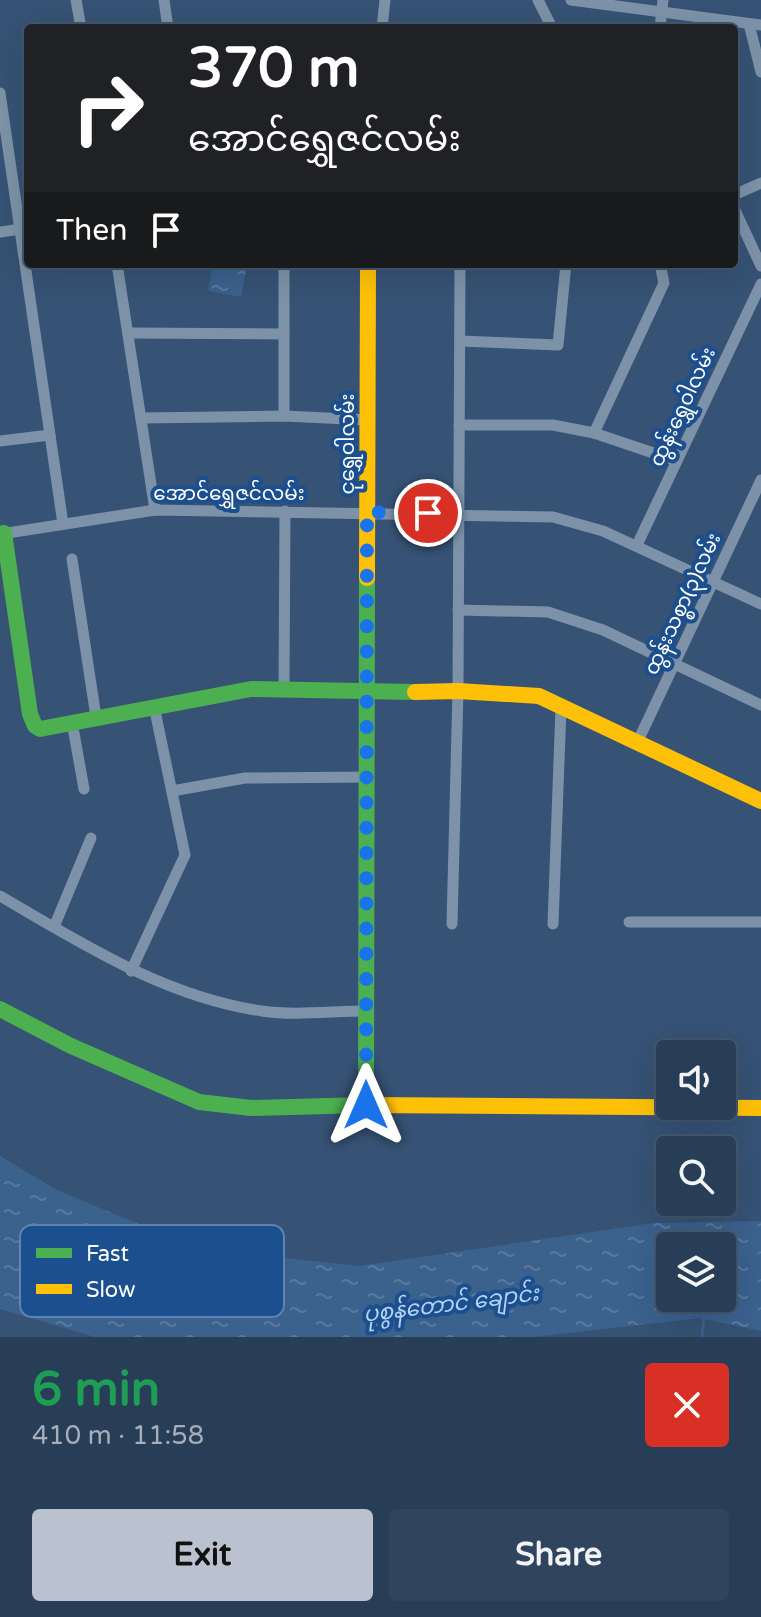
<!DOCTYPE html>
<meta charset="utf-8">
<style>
body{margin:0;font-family:"Varela Round","Noto Sans Myanmar",sans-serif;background:#30455d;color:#f1f3f6;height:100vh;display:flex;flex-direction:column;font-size:30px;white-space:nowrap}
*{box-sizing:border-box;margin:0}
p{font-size:26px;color:#a5aeba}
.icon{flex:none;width:44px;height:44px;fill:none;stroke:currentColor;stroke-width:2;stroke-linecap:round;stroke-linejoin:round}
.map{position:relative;height:1337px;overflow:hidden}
.side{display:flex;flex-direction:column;background:#283e57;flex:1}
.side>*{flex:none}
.hud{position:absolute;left:24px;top:24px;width:714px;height:244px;border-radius:8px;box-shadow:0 8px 32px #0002,0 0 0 2px #44576d;background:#202124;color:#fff;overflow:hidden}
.tools{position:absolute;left:656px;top:1040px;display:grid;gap:16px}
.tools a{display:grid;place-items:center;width:80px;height:80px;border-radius:8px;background:#283e57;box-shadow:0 8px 32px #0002,0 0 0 2px #44576d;font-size:40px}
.pin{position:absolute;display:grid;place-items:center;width:68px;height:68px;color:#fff;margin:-34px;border:4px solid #fff;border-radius:50%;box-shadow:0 2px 8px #0007}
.me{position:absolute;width:88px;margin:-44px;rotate:0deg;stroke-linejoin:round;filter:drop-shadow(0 0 6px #0008)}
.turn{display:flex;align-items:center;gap:28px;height:168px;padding:0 32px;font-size:36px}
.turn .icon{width:104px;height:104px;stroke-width:2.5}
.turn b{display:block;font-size:56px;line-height:68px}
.then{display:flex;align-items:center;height:76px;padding:0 32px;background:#0003;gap:16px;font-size:30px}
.round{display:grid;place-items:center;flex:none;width:84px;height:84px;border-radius:8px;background:#30455d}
.overview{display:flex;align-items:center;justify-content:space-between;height:136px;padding:0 32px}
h1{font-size:48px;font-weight:800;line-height:60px;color:#1e9e55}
.action{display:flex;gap:16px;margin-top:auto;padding:16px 32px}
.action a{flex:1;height:92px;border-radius:8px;background:#b9c2ce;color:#111;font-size:32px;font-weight:800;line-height:92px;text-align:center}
.action a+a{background:#30455d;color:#f1f3f6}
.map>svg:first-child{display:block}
.water{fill:url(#water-ripples);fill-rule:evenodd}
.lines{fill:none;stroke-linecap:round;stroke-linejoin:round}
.stream{stroke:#3b618d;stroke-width:3}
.street{stroke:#7d92a8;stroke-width:11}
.fast{stroke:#4caf50;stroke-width:16}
.slow{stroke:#ffc107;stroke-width:16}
.route{stroke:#1a73e8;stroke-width:14;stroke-dasharray:0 25.2}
.labels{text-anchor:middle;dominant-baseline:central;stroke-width:8;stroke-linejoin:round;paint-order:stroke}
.street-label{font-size:20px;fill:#fff;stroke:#1b4f8f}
.water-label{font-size:22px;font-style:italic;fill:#b5d3f5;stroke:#1b4f8f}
.key{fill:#1b4f8f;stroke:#5f84b1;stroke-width:2}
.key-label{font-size:22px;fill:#fff}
</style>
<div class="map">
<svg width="761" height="1337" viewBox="0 0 761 1337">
<defs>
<pattern id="water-ripples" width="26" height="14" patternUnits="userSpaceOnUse" patternTransform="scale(2)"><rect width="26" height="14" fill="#3b618d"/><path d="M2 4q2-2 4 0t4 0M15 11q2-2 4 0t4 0" fill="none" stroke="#58799e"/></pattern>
</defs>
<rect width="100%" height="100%" fill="#365274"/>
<!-- water -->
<g class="water">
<path d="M213,264H247L241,297L208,291Z"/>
<path d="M0,1156L57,1190L199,1249L359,1266L654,1223L761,1221V1331L700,1318L534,1337H95L0,1309ZM670,1246H722V1298H670Z"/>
</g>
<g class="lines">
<!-- stream -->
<path class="stream" d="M702,1337L704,1317"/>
<!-- street -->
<g class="street">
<path d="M76,0L81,28"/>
<path d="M164,0L168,28"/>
<path d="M538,0L552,28"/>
<path d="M571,0L761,25"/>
<path d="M749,24L761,72"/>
<path d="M382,28L385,0"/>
<path d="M660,28L663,0"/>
<path d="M0,93L63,524"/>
<path d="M734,195L761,183"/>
<path d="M734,208L761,266"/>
<path d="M0,232L28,228"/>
<path d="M117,264L155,510"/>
<path d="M128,333L284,334"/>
<path d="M460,341L558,345L566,264"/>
<path d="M284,416V264"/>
<path d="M141,418L284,416L368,420"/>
<path d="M459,425H553L594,433L677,461"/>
<path d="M594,433L664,283L660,264"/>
<path d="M0,441L50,435"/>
<path d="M1,534L155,510L553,517L603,531L761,604"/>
<path d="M637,545L761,284"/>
<path d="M72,559L96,717"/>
<path d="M458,610L548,612L603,630L761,705"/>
<path d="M284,690L285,511"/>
<path d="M72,722L84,789"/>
<path d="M637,743L761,480"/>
<path d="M172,791L245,778L367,777"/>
<path d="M0,896C83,944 165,997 262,1011C295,1016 333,1011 367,1011"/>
<path d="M629,922H761"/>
<path d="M452,924L458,691L460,264"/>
<path d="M553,924L561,707"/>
<path d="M54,927L91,838"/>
<path d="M131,971L185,855L154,706"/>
</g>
<!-- fast -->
<g class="fast">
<path d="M4,533L30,714L35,726L40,729L251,689L415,692"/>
<path d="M0,1009L69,1045L199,1102L251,1108L365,1105"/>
<path d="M366,1105L367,578"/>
</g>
<!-- slow -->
<g class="slow">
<path d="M367,578L368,264"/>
<path d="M415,692L458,691L539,696L761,801"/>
<path d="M365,1105L761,1108"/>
</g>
</g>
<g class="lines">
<!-- route -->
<path class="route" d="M366,1105L367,512L428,513"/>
</g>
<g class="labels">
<!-- street labels -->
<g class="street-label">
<text transform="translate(683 407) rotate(-65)">ထွန်းရွှေဝါလမ်း</text>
<text transform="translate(348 444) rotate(-90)">ငုရွှေဝါလမ်း</text>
<text x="229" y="494">အောင်ရွှေဇင်လမ်း</text>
<text transform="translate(683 604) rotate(-65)">ထွန်းသစ္စာ(၃)လမ်း</text>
</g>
<!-- water labels -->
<g class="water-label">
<text transform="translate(451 1304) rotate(-7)">ပုစွန်တောင် ချောင်း</text>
</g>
</g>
<!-- legend -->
<rect x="20" y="1225" width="264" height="92" rx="12" class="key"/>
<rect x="36" y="1248" width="36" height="10" fill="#4caf50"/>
<rect x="36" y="1284" width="36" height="10" fill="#ffc107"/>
<g class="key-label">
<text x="86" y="1261">Fast</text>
<text x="86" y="1297">Slow</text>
</g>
</svg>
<div class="tools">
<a><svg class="icon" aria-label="sound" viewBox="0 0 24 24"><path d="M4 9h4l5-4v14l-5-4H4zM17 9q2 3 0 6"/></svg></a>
<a><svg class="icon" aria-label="search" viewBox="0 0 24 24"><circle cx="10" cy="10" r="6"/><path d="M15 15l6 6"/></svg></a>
<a><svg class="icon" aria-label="layers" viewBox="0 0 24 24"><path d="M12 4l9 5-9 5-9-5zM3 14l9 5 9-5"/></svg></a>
</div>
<div class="pin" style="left:428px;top:513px;background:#d93025"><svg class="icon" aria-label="arrive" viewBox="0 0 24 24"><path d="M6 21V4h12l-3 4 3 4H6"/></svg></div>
<svg class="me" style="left:366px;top:1105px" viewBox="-20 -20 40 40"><path d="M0-17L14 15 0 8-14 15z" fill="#1a73e8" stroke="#fff" stroke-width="4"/></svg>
<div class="hud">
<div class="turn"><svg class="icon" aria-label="right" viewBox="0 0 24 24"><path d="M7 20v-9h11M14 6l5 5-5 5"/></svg><div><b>370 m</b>အောင်ရွှေဇင်လမ်း</div></div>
<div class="then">Then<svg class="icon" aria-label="arrive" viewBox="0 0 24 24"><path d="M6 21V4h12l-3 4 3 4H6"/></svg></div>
</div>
</div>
<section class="side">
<div class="overview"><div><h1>6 min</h1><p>410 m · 11:58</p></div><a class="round" style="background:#d93025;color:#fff"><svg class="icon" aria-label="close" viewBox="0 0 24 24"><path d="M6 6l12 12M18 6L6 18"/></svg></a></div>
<div class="action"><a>Exit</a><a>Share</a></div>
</section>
